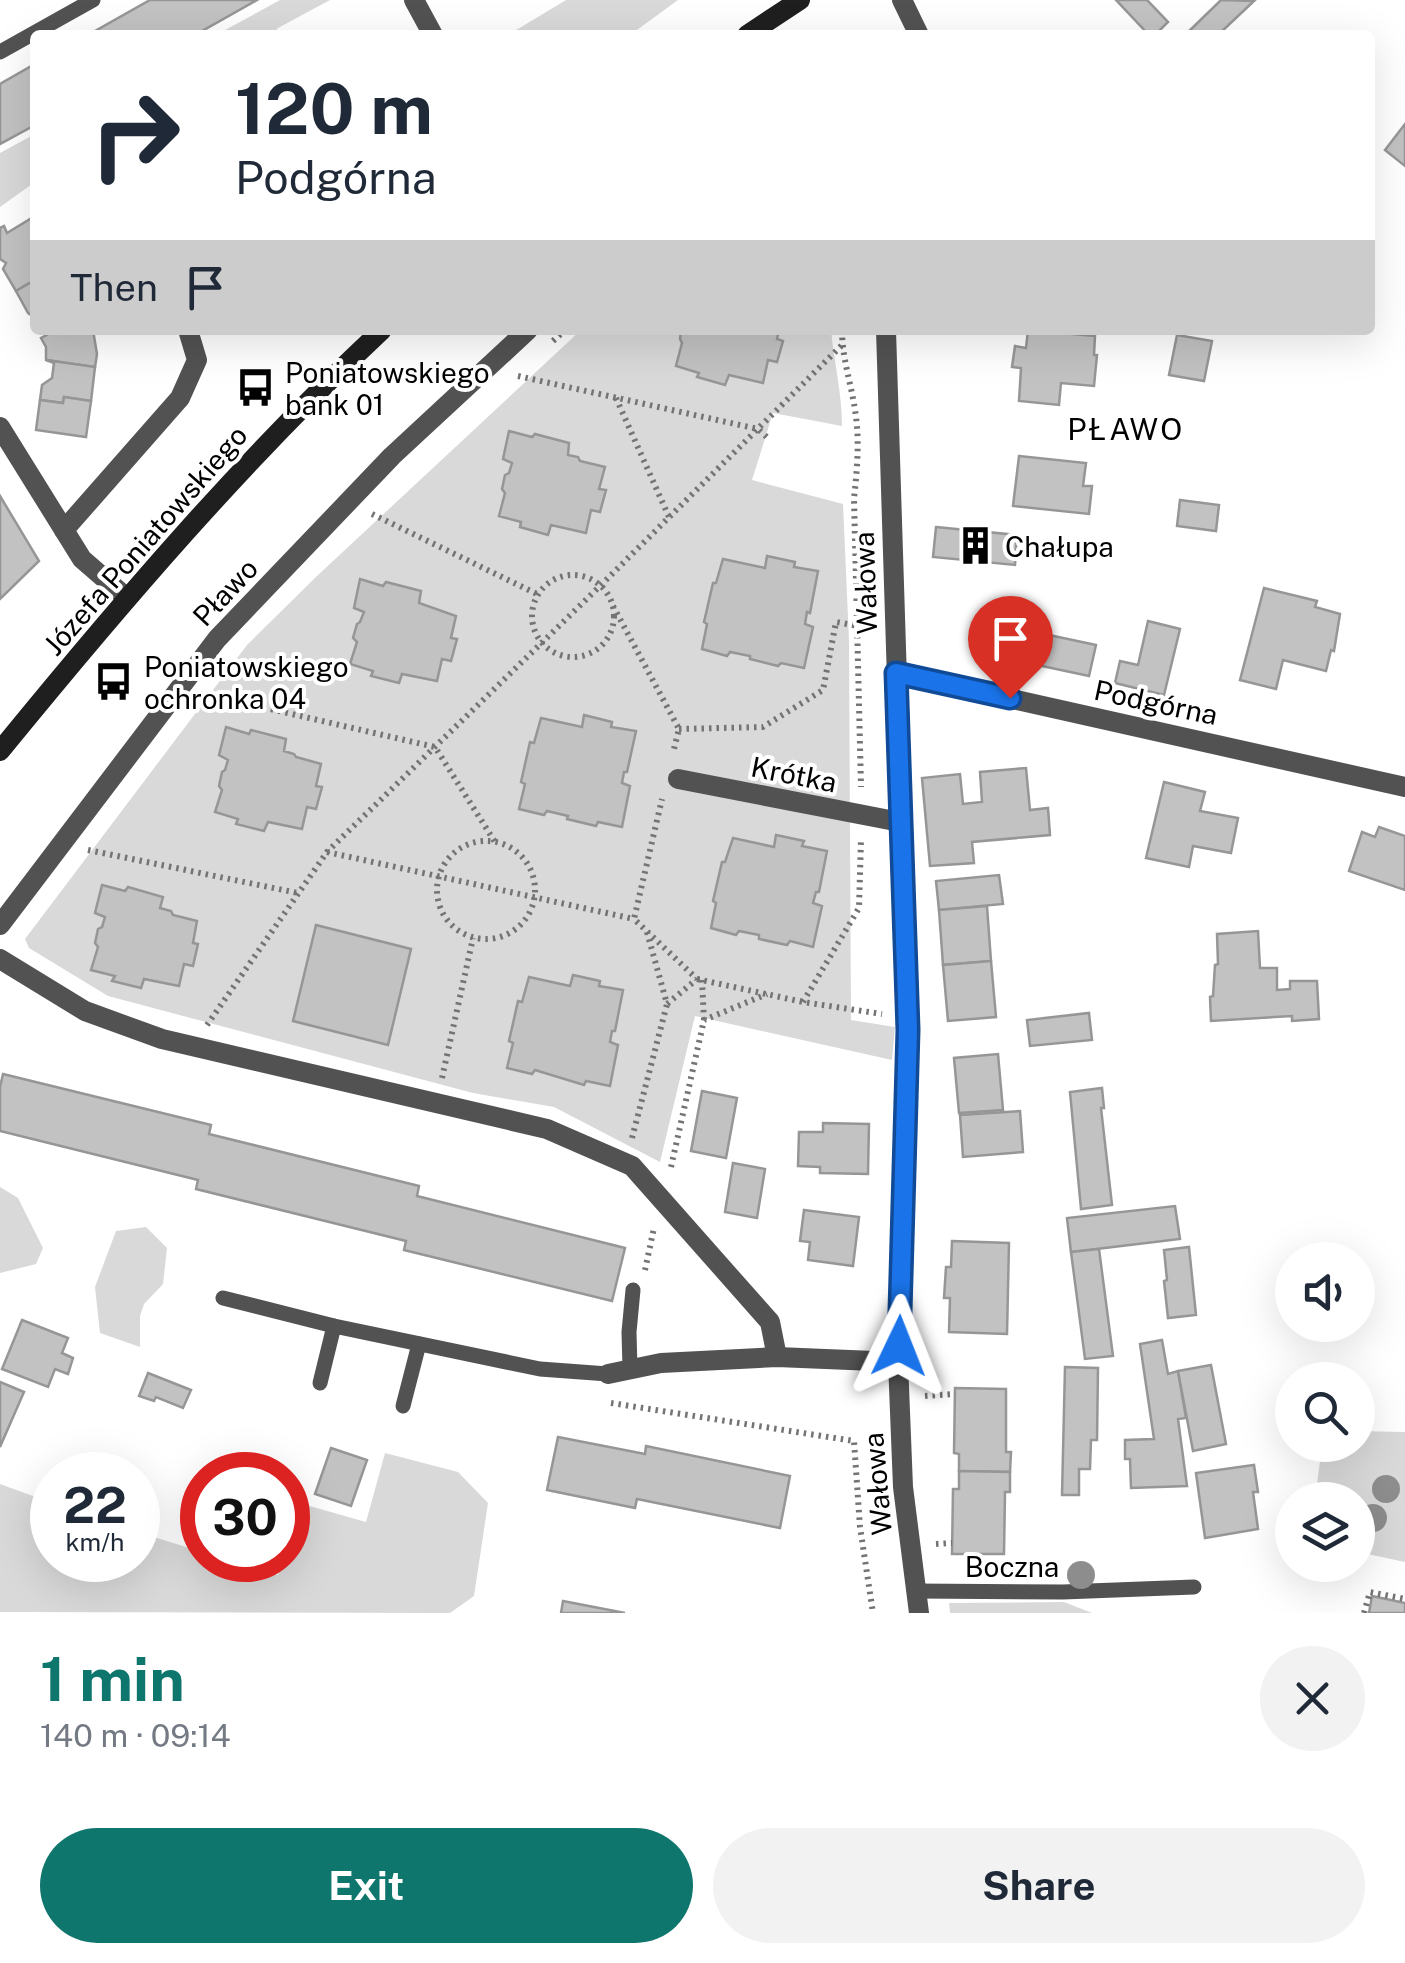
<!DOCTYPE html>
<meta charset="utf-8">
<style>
body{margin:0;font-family:"Public Sans",sans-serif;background:#f2f2f3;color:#1f2937;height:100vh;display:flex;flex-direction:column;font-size:38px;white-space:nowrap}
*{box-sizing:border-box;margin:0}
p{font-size:32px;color:#747a83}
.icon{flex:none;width:55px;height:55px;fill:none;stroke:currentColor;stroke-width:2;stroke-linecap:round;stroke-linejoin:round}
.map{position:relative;height:1613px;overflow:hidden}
.sheet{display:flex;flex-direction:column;background:#fff;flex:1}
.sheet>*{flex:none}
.hud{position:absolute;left:30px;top:30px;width:1345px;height:305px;border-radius:10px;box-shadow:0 10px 40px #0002;background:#fff;color:#1f2937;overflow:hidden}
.controls{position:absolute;left:1275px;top:1242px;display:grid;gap:20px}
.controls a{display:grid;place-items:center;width:100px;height:100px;border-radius:50%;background:#fff;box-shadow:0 10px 40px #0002;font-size:50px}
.speed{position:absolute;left:30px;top:1452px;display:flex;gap:20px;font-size:50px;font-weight:700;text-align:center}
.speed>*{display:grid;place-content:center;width:130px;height:130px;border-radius:50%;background:#fff;box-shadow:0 10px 40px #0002;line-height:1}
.speed small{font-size:25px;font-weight:400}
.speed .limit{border:15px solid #d22;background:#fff;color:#111}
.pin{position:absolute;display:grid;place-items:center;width:85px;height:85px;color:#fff;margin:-102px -42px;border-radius:50% 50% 50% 0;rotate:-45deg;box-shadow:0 0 10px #0007}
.pin .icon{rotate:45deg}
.me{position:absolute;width:110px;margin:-55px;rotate:2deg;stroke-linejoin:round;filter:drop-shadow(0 0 8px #0008)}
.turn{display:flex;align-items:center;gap:35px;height:210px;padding:0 40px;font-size:45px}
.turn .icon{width:130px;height:130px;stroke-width:2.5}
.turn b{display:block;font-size:70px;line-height:85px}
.then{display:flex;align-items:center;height:95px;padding:0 40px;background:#0003;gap:20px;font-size:38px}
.round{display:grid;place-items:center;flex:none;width:105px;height:105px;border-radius:52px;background:#f2f2f3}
.headline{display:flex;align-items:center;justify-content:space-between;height:170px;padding:0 40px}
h1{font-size:60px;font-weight:700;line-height:75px;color:#0f766e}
.primary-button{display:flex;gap:20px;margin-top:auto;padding:20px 40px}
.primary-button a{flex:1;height:115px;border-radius:60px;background:#0f766e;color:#fff;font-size:40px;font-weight:700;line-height:115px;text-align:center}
.primary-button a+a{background:#f2f2f3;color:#1f2937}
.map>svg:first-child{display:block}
.green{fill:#d9d9d9}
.building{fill:#c2c2c2;stroke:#969696;stroke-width:2.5}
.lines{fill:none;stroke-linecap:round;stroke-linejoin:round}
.path{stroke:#747474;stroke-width:6;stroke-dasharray:2.5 5;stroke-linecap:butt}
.lane{stroke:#525252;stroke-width:15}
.street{stroke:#525252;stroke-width:20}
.secondary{stroke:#1f1f1f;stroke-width:20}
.tree{fill:#8d8d8d}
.route-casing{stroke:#114b97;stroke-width:25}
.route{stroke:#1a73e8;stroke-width:18}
.labels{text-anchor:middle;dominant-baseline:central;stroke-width:8;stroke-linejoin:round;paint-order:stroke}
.poi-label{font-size:28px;fill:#000;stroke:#fff;text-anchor:start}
.street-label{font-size:28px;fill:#000;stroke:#fff}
.neighbourhood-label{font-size:30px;letter-spacing:2.5px;fill:#000;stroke:#fff}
</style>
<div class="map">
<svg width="1405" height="1613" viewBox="0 0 1405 1613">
<rect width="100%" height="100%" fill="#fff"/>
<!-- green -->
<g class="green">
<path d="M280,0H330L278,28L272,35H216Z"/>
<path d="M566,0H678L630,35H508Z"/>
<path d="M35,134V182L0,207V153Z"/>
<path d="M581,330H831C834,362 842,393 842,426L773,413L752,480L843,504L849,640L851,1020L895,1027L892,1060L695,1016L660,1162L554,1107L473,1093L108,996L29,948L25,939L247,645L317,576Z"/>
<path d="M0,1187L18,1198L43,1248L36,1264L0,1273Z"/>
<path d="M146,1227L167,1248L163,1284L144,1304L140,1316V1347L100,1333L95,1287L116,1231Z"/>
<path d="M1358,1431L1405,1432V1562L1358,1552V1500H1315L1322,1445H1358Z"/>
<path d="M385,1453L458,1472L488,1503L474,1596L450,1613L0,1612V1484L52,1503V1560H138V1532L202,1552V1560H229L278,1575L283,1560H288V1543L299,1503L366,1522Z"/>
<path d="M1064,1602L1092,1613H950L949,1603Z"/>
</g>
<!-- building -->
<g class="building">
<path d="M150,0H257L195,35H88Z"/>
<path d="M1116,0H1147L1168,22L1155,35H1149Z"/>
<path d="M1221,0L1254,1L1218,35H1185Z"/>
<path d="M35,64V125L0,144V84Z"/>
<path d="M1405,124V166L1385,150Z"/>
<path d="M35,216V280L16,291L3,269L6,263L0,259V228L4,226L7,233Z"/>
<path d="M35,280V318L28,313L16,291Z"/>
<path d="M56,330H93L97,354L95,367L46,360V347L41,338Z"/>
<path d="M681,330H779L777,339L783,341L777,362L768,360L763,383L729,375L725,385L697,377L699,373L676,366L682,343L680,339Z"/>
<path d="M1028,330L1095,336L1094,355H1097L1094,386L1061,383L1059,405L1019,401L1021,368L1012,367L1015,346L1026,348Z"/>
<path d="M1177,335L1212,341L1204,381L1169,375Z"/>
<path d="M46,360L95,367L91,401L64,397L63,403L40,400L42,385L52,378L54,363Z"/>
<path d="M64,397L91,401L86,437L36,430L40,400L63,403Z"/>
<path d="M509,431L532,437L535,434L569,443L568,455L578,457L580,461L605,467L599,489L606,490L600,512L591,510L586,533L551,525L548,535L520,527L521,522L499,516L505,493L502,489L505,475L509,473L512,463L503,459Z"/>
<path d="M1019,456L1086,463L1083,486H1092L1089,514L1013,506Z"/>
<path d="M0,496L39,561L0,599Z"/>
<path d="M1180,500L1219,505L1216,531L1177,526Z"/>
<path d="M936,527L1017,535L1015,565L933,557Z"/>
<path d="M767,556L795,562L794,567L818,571L810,613L807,612L805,624L813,627L804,668L781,663L778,666L750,659V656L730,652L727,656L702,649L707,624L704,622L713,583H716L723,559L765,568Z"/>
<path d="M360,579L383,586L386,582L421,591L419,603L456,616L451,638L457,639L451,661L442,659L437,681L402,674L399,683L371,676L373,671L350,664L357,642L353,638L357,624L360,622L364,612L354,608Z"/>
<path d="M1264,588L1317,601L1315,607L1340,614L1334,651L1331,650L1326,671L1283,660L1276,689L1240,680Z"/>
<path d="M1148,621L1180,629L1164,695L1115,683L1120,661L1138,665Z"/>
<path d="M1035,632L1096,645L1089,676L1028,663Z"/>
<path d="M584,715L612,722L611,727L636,731L627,772H624L622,783L630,786L622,827L598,822L596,826L567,819L568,816L547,811L544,815L519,809L525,784L521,782L530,742L534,743L541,718L582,727Z"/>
<path d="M226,727L249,734L251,730L286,739L284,751L294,754L296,757L321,764L316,786L322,787L316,809L307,807L302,829L268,822L264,831L236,824L238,819L215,812L222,790L219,786L222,772L225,770L228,760L219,755Z"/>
<path d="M1026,768L1030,810L1048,808L1050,835L972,842L974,863L930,866L922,778L960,774L963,804L982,802L980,772Z"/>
<path d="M1164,782L1205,792L1200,811L1238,818L1231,853L1193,846L1189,867L1146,858Z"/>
<path d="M1379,827L1405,836V890L1349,871L1362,832L1375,837Z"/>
<path d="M776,835L804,841L802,846L827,851L819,892H816L813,903L822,906L813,947L790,941L787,945L759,939V935L739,931L736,935L711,928L716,903L713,901L722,862H725L733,838L774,847Z"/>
<path d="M999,875L1003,904L939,910L936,881Z"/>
<path d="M102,885L125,891L128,887L163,897L160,908L171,911L173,915L197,921L193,943L198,944L193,966L184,964L179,986L144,979L141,988L112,981L115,976L91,970L98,947L95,943L98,929L102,927L105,917L95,913Z"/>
<path d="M987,906L991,961L943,965L939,910Z"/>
<path d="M316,925L411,949L388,1045L293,1021Z"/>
<path d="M1258,931L1260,968H1277V990L1290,989V981H1317L1319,1019L1292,1021V1016L1211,1021L1210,997L1213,996L1215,965L1218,964L1217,934Z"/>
<path d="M991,961L996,1017L948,1021L943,965Z"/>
<path d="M573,975L600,981L599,986L623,990L615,1031H612L610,1042L618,1045L610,1086L586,1081L584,1085L535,1070L532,1074L507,1068L513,1043L509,1041L518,1001L522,1002L529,977L570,986Z"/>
<path d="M1089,1013L1092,1040L1030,1046L1027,1020Z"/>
<path d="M998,1054L1003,1110L959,1113L954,1058Z"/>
<path d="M3,1074L211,1125L209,1134L419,1186L417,1196L625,1248L612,1301L404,1250L406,1241L196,1189L198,1180L0,1131V1087Z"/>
<path d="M1102,1088L1104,1108H1101L1112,1205L1081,1209L1070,1092Z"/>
<path d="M702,1091L737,1098L726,1158L691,1151Z"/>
<path d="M1020,1111L1023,1152L963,1157L960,1115Z"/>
<path d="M823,1123L869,1124L868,1174L820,1173V1167L798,1166L799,1132H823Z"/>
<path d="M733,1163L765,1169L757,1218L725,1212Z"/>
<path d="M1175,1206L1180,1239L1071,1252L1067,1218Z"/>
<path d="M804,1210L859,1217L853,1266L808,1260L810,1242L800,1241Z"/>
<path d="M952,1241L1009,1243L1007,1334L949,1332L950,1298H944L946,1267H951Z"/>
<path d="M1189,1247L1196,1315L1168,1318L1164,1281L1167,1280L1164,1250Z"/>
<path d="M1099,1249L1113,1356L1085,1359L1071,1252Z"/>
<path d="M22,1320L68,1338L62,1353L73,1358L68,1374L55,1369L48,1387L2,1369Z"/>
<path d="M1162,1340L1168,1374L1178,1371L1186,1418L1178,1419L1187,1486L1131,1488L1130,1459H1125V1440L1154,1439L1140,1344Z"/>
<path d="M1211,1365L1226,1444L1193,1451L1178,1371Z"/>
<path d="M1065,1367L1098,1368L1097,1440H1091L1090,1469H1079V1495H1062Z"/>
<path d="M148,1373L191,1390L183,1408L156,1397L154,1401L139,1396Z"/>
<path d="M0,1382L24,1392L0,1447Z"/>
<path d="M955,1388L1006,1389V1452H1011L1010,1472L959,1471V1454L954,1453Z"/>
<path d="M558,1437L645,1454L646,1446L790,1476L780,1528L637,1499L635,1508L547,1490Z"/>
<path d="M331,1448L367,1460L351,1506L315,1494Z"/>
<path d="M1254,1465L1258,1492H1253L1258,1529L1205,1538L1196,1473Z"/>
<path d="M959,1471L1010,1472V1492H1005L1004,1554H952L953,1489H959Z"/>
<path d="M1372,1596L1405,1603V1613H1369Z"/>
<path d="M563,1601L625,1613H561Z"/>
</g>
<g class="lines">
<!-- path -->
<g class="path">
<path d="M850,34V35"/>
<path d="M842,330C842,358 851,383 855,410C860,440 857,470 854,499L861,787"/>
<path d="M553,341L565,330"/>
<path d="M518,376L758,429L769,439"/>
<path d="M616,398L669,517"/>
<path d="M372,514L537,594"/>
<circle cx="573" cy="616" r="41"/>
<path d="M613,606L679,729L673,753"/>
<path d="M205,694L435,747L495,842"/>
<path d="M679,729L763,727L823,690L836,622L858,626"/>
<circle cx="486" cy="890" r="49"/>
<path d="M88,850L298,893"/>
<path d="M327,852L634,919"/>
<path d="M647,932L667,1004L697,979L634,919L662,799"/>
<path d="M697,979L803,1002L882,1014"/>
<path d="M702,980L704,1020"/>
<path d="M803,1002L859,908L861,839"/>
<path d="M207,1025L327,852L600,586L842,345"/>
<path d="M442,1078L473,938"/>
<path d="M632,1138L667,1004"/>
<path d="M671,1167L704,1020L767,994"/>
<path d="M645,1270L654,1228"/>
<path d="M925,1396L955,1394"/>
<path d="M611,1403L854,1441L860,1527L873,1613"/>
<path d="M936,1544L952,1543"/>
<path d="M1364,1613L1370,1592L1405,1599"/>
</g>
<!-- lane -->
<g class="lane">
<path d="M0,52L93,0"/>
<path d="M223,1298L334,1326L540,1369L608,1374"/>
<path d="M630,1369L629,1332L633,1290"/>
<path d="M320,1383L334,1326"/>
<path d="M403,1406L419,1344"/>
<path d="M915,1591L1063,1592L1194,1587"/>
</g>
<!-- street -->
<g class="street">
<path d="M414,0L433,35"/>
<path d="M902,0L919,35"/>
<path d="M886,330L908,1030L898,1362L903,1487L919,1613"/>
<path d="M0,427L82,559L127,598"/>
<path d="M64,530L180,398L197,360L188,330"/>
<path d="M896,673L1405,787"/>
<path d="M678,779L900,822"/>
<path d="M0,925L217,639L392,456L528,330"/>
<path d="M0,959L85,1011L162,1039L547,1129L632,1166L770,1322L777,1357"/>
<path d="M608,1374L661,1363L777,1357L898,1362"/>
</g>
<!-- secondary -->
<g class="secondary">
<path d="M747,35L800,0"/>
<path d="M0,751C120,604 243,460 382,330"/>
</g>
</g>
<!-- trees -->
<g class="tree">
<circle cx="1386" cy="1489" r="14"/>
<circle cx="1373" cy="1518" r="14"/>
<circle cx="1081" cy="1575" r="14"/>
</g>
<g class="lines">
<defs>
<path id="route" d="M899,1346L908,1030L896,673L1010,698"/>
</defs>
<!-- route casing -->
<use href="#route" class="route-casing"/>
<!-- route -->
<use href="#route" class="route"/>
</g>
<!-- icons -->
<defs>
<symbol id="bus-bare" viewBox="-9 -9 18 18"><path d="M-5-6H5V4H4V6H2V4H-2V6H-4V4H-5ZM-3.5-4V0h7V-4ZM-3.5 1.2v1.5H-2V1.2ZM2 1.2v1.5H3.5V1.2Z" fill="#000" stroke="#fff" stroke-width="2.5" paint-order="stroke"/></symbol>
<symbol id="building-bare" viewBox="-9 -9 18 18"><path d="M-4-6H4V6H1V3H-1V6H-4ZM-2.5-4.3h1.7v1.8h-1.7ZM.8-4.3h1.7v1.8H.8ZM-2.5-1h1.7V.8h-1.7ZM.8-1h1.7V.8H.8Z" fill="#000" stroke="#fff" stroke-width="2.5" paint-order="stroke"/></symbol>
</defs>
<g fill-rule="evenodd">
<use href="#bus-bare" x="228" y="360" width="55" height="55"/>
<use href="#building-bare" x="948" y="518" width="55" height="55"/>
<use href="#bus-bare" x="86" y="654" width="55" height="55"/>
</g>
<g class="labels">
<!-- poi labels -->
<g class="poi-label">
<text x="285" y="372">Poniatowskiego<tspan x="285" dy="32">bank 01</tspan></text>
<text x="1005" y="546">Chałupa</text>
<text x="144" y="666">Poniatowskiego<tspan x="144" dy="32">ochronka 04</tspan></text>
</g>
<!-- street labels -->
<g class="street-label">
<text transform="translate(145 540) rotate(-49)">Józefa Poniatowskiego</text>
<text transform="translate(865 583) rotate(-92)">Wałowa</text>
<text transform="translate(225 592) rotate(-47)">Pławo</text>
<text transform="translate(1156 702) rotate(12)">Podgórna</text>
<text transform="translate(794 774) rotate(11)">Krótka</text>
<text transform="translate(877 1484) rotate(-95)">Wałowa</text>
<text x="1012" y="1566">Boczna</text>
</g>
<!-- neighbourhood labels -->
<g class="neighbourhood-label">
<text x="1126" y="429">PŁAWO</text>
</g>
</g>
</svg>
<div class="controls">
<a><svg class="icon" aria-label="sound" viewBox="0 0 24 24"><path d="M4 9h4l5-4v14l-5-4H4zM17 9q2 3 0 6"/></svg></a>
<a><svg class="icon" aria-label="search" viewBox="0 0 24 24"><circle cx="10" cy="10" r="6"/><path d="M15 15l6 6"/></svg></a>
<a><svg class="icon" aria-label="layers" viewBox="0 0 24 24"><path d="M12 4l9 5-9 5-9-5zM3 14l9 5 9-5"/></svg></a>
</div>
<div class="speed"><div>22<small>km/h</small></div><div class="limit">30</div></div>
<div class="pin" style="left:1010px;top:698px;background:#d93025"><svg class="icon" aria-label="arrive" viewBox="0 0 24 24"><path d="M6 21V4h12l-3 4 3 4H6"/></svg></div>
<svg class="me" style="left:899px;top:1346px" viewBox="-20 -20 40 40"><path d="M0-17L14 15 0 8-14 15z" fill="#1a73e8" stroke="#fff" stroke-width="4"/></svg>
<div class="hud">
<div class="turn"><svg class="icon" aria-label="right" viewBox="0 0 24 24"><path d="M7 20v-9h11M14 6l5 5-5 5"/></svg><div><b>120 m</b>Podgórna</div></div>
<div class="then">Then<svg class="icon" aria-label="arrive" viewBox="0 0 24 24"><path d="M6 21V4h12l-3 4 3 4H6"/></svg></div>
</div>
</div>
<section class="sheet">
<div class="headline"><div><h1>1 min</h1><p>140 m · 09:14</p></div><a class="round"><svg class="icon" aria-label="close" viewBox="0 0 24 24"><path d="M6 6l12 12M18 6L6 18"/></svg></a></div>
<div class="primary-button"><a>Exit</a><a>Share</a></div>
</section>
